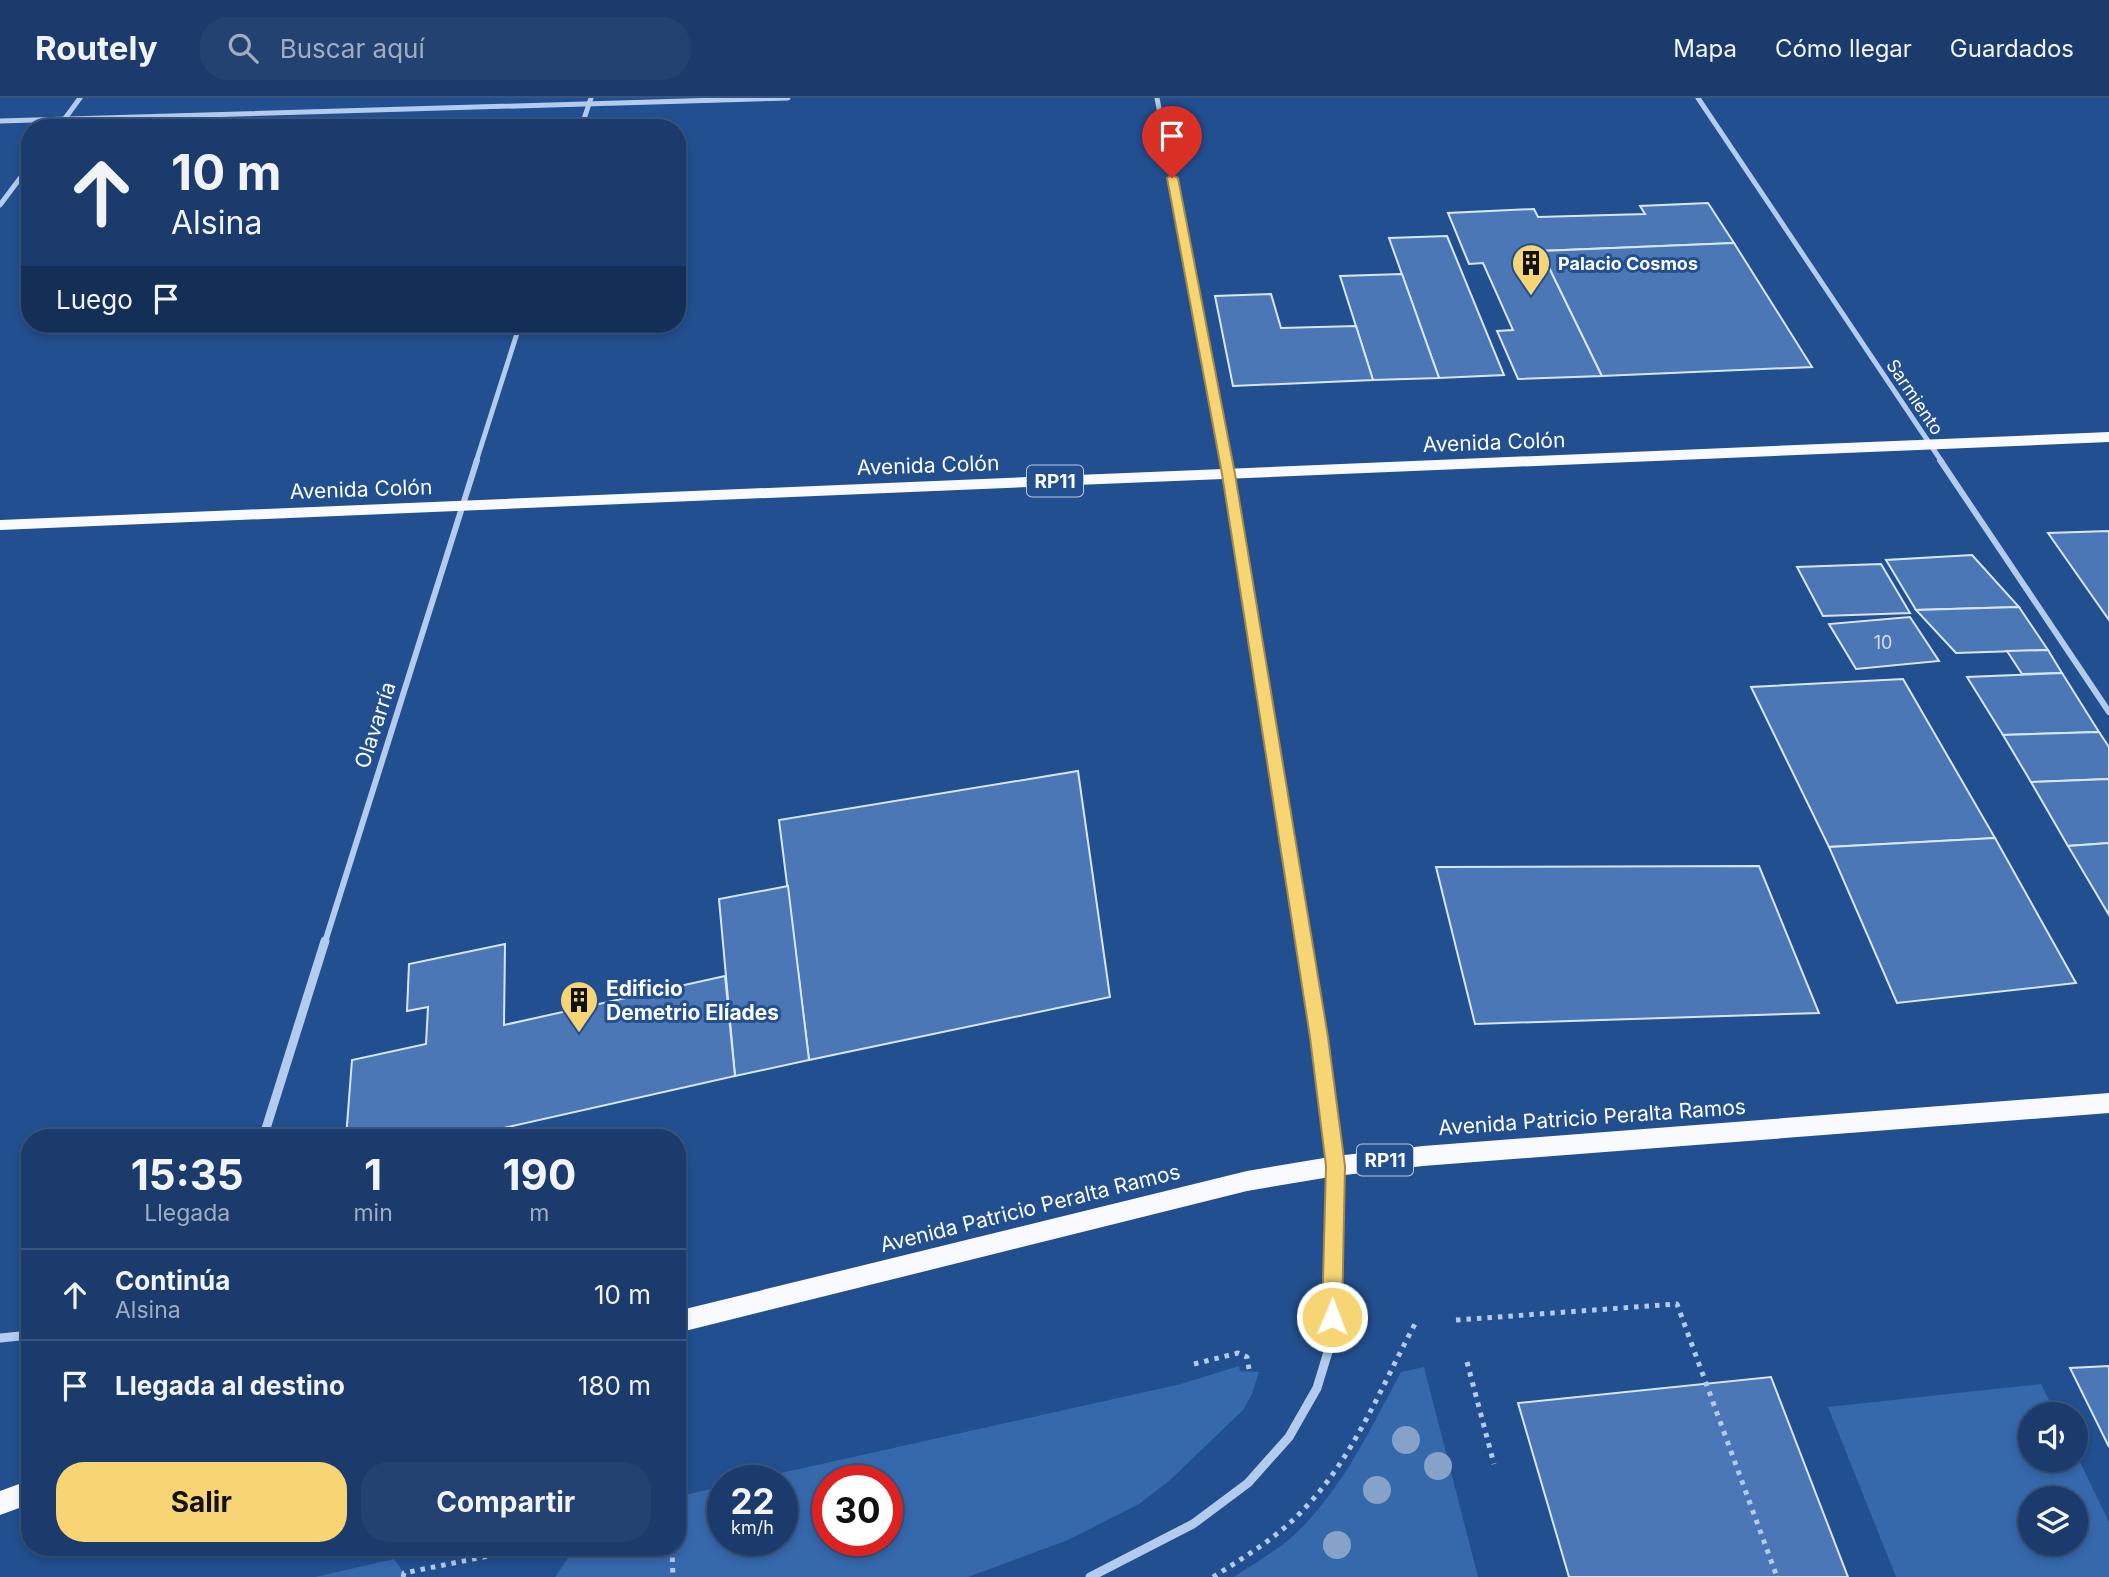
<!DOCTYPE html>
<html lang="es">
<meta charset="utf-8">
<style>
body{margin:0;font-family:Inter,sans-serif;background:#234271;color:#f1f3f6;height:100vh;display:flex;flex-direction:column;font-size:26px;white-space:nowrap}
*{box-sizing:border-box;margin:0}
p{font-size:23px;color:#9fadc1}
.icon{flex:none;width:38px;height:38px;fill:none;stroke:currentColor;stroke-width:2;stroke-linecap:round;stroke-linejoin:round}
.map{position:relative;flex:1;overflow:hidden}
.panel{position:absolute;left:21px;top:1031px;width:665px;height:427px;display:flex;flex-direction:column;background:#1a3b6b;border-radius:28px;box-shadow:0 4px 10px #0003,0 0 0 2px #38557e}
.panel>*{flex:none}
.hud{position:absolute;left:21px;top:21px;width:665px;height:214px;border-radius:28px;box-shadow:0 4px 10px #0003,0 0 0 2px #38557e;background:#1a3b6b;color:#f1f3f6;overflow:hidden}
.fabs{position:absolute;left:2018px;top:1304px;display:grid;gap:14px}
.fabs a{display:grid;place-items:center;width:70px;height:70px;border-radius:50%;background:#1a3b6b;box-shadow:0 4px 10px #0003,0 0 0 2px #38557e;font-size:35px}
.speed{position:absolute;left:707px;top:1367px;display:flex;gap:14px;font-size:35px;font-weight:700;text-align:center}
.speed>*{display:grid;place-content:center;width:91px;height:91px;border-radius:50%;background:#1a3b6b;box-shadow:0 4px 10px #0003,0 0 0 2px #38557e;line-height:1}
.speed small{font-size:18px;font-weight:400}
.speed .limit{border:10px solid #d22;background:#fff;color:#111}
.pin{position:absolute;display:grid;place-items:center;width:60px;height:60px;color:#fff;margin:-72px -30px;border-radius:50% 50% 50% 0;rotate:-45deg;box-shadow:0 0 7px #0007}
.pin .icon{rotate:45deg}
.me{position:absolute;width:77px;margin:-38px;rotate:1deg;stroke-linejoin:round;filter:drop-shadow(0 0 5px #0008)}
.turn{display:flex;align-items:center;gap:24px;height:147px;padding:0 35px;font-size:32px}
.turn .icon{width:91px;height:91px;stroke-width:2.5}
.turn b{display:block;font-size:49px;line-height:60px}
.then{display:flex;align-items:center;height:66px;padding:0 35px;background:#0003;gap:14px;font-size:26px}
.eta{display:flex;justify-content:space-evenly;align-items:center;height:119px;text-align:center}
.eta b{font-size:42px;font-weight:700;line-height:49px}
.primary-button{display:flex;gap:14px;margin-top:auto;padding:14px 35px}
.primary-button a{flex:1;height:80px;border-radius:28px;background:#f7d575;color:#111;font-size:28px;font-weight:700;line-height:80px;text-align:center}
.primary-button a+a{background:#234271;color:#f1f3f6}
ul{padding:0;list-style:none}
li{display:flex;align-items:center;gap:21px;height:91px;padding:0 35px;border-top:2px solid #38557e}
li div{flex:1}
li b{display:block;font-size:26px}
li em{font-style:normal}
header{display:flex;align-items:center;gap:42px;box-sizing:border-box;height:98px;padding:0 35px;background:#1a3b6b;border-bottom:2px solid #38557e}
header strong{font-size:33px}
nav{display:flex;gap:38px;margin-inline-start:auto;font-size:24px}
.search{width:490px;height:63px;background:#234271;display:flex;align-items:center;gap:18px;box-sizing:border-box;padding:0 24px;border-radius:28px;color:#9fadc1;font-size:26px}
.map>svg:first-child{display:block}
.green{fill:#3668ac;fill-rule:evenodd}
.building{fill:#4b77b6;stroke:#d8e6f9;stroke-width:2}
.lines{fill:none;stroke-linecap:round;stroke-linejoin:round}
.path{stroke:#b3cbec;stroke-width:5;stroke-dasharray:4.5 6;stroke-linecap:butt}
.street-far2{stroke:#b3cbec;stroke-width:5}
.street-far1{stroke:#b3cbec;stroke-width:6}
.street{stroke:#b3cbec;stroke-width:9}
.primary{fill:#f8faff;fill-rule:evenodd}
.tree{fill:#86a2c9}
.route{fill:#f7d575;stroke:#a18a4c;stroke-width:2}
.labels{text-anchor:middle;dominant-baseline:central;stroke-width:6;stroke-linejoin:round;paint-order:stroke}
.far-poi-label{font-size:18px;font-weight:bold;fill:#fff;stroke:#224f8f;text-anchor:start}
.far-street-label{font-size:18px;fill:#fff;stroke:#224f8f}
.number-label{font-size:18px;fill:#d2dded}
.shield{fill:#224f8f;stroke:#bdcadd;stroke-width:2}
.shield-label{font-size:19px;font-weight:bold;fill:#fff}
.street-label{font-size:21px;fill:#fff;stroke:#224f8f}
.poi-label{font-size:21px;font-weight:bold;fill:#fff;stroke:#224f8f;text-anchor:start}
</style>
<header>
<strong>Routely</strong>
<div class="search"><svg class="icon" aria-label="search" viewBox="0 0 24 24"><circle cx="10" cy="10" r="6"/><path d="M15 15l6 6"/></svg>Buscar aquí</div>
<nav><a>Mapa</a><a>Cómo llegar</a><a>Guardados</a></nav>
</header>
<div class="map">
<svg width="2109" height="1479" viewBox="0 0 2109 1479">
<rect width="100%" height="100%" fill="#224f8f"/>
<!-- green -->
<g class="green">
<path d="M1239,1268L1240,1273L1259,1274L1251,1298L1243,1312L1169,1383L1139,1406L1068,1442L968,1479H555L570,1457L608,1449H677V1399L723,1388V1442H782V1382H750L1181,1286ZM828,1382H887V1442H828Z"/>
<path d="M1424,1269L1478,1479H1234C1253,1466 1275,1454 1292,1439C1342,1393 1369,1333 1401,1274Z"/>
<path d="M2041,1286L2056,1316H2030V1362H2076V1356L2109,1424V1479H1896L1828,1309ZM2030,1400H2076V1446H2030Z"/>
<path d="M394,1461L407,1479H315Z"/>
</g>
<!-- building -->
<g class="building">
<path d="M1708,105L1734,145L1541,153L1602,278L1518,281L1497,233L1513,232L1483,165L1469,166L1448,115L1534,111L1538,119L1645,116L1640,108Z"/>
<path d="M1447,138L1504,277L1439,280L1389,140Z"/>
<path d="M1734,145L1812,269L1602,278L1541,153Z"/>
<path d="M1402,176L1439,280L1373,282L1340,178Z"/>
<path d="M1271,196L1281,230L1356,228L1373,282L1233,288L1215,198Z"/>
<path d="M2109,433V522L2048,435Z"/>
<path d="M1972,457L2019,509L1916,512L1886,462Z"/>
<path d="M1881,466L1910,515L1823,518L1797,469Z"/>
<path d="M2019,509L2048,552L1956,555L1916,512Z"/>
<path d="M1910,519L1939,563L1856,571L1829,526Z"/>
<path d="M2048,552L2062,575L2022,576L2007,553Z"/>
<path d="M2062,575L2099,634L2003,637L1967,579Z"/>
<path d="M1903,581L1995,740L1829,749L1751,589Z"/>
<path d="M2099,634L2109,649V681L2031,684L2003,637Z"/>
<path d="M1078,673L1110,899L809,962L779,722Z"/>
<path d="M2109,681V745L2068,748L2031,684Z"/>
<path d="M1995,740L2076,885L1897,905L1829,749Z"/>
<path d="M2109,745V817L2068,748Z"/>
<path d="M1759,768L1819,915L1475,926L1436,769Z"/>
<path d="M788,788L809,962L735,978L719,801Z"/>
<path d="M505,846L504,927L725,878L735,978L459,1040H346L352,962L426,946L428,909L407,913L409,866Z"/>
<path d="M2109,1268V1349L2070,1270Z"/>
<path d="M1771,1279L1848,1479H1569L1518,1305Z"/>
</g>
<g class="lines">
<!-- path -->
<g class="path">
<path d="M1456,1222L1677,1206L1777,1479"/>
<path d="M1467,1264L1494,1366"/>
<path d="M1194,1266L1238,1255L1247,1259L1249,1271"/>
<path d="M672,1449L673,1479"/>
<path d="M484,1459L485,1449"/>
<path d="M403,1479L404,1475L533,1449"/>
<path d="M1213,1479C1245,1459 1278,1439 1304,1411C1354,1359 1381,1289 1415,1226"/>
</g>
<!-- street-far2 -->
<g class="street-far2">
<path d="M1157,0L1227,364"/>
<path d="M1698,0L1942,364"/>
<path d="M0,23L788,0"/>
<path d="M58,30L80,0"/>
<path d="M581,30L591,0"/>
<path d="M0,107L30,67"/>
<path d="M476,364L520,226"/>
</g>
<!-- street-far1 -->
<g class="street-far1">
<path d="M1226,362L1304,844"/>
<path d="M1940,362L2109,614"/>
<path d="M325,844L477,362"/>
</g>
<!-- street -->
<g class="street">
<path d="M263,1040L325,843"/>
<path d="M0,1240L30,1237"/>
<path d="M1090,1479L1193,1426L1248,1385L1289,1339L1317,1290L1331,1244L1336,1068L1304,843"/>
</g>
<!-- primary -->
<g class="primary">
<path d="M2109,334V344L0,432V422Z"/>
<path d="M2109,995V1015L1423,1068L1336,1078L1247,1093L677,1235V1213L1247,1073L1336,1058L1423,1048Z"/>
<path d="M30,1382V1406L0,1417V1393Z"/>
</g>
</g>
<!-- trees -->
<g class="tree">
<circle cx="1406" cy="1342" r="14"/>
<circle cx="1438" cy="1368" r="14"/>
<circle cx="1377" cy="1392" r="14"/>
<circle cx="1337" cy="1447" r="14"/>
</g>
<!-- route -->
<path class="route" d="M1172,77L1178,80L1235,376L1328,939L1345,1068L1342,1219L1339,1226L1332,1229L1325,1226L1322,1219L1326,1068L1310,939L1222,376L1167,80Z"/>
<!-- icons -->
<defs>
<symbol id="building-pin" viewBox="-11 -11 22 30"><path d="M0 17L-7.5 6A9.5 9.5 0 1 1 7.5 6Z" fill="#f7d575" stroke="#224f8f"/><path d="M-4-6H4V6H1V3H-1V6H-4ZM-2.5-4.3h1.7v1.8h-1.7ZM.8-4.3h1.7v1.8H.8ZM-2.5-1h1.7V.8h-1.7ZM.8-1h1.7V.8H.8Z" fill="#111"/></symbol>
</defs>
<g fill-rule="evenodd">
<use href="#building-pin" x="1509" y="143" width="44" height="60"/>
<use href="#building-pin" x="557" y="880" width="44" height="60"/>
</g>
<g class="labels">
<!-- far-poi labels -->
<g class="far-poi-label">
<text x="1558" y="165">Palacio Cosmos</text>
</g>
<!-- far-street labels -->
<g class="far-street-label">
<text transform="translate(1915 299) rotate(56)">Sarmiento</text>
</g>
<!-- number labels -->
<g class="number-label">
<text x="1883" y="544">10</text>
</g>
<!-- shield labels -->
<g class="shield">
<rect x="1027" y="367.5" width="56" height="31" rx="5"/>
<rect x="1357" y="1046.5" width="56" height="31" rx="5"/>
</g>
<g class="shield-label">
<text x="1055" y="383">RP11</text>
<text x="1385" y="1062">RP11</text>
</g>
<!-- street labels -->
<g class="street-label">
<text transform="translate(1494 344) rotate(-2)">Avenida Colón</text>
<text transform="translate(928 367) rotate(-2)">Avenida Colón</text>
<text transform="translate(361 391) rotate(-2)">Avenida Colón</text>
<text transform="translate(375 627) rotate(-72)">Olavarría</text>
<text transform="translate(1592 1019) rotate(-4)">Avenida Patricio Peralta Ramos</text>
<text transform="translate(1030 1110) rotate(-14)">Avenida Patricio Peralta Ramos</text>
</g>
<!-- poi labels -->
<g class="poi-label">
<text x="606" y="890">Edificio<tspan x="606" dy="24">Demetrio Elíades</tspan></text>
</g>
</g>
</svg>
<div class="fabs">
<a><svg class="icon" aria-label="sound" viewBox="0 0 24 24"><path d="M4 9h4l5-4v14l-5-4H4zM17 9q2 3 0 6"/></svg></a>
<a><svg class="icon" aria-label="layers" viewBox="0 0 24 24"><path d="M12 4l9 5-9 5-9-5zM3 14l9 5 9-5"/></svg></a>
</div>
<div class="speed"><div>22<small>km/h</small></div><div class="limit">30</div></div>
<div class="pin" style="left:1172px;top:80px;background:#d93025"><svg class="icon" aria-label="arrive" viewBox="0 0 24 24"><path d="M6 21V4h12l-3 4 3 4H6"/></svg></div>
<svg class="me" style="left:1332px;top:1219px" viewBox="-20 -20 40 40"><circle r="17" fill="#f7d575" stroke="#fff" stroke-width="3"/><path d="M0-11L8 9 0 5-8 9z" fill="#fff"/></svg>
<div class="hud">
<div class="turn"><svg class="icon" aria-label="ahead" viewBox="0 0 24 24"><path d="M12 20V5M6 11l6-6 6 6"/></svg><div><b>10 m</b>Alsina</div></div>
<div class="then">Luego<svg class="icon" aria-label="arrive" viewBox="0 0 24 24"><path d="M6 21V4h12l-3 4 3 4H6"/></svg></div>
</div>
<section class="panel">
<div class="eta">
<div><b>15:35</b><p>Llegada</p></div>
<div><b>1</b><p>min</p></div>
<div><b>190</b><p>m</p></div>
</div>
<ul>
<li><svg class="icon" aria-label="ahead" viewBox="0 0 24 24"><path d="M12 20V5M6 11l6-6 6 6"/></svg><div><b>Continúa</b><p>Alsina</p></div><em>10 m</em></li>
<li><svg class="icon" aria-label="arrive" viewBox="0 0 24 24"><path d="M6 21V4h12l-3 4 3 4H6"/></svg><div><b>Llegada al destino</b></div><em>180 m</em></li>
</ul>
<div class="primary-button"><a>Salir</a><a>Compartir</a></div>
</section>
</div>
